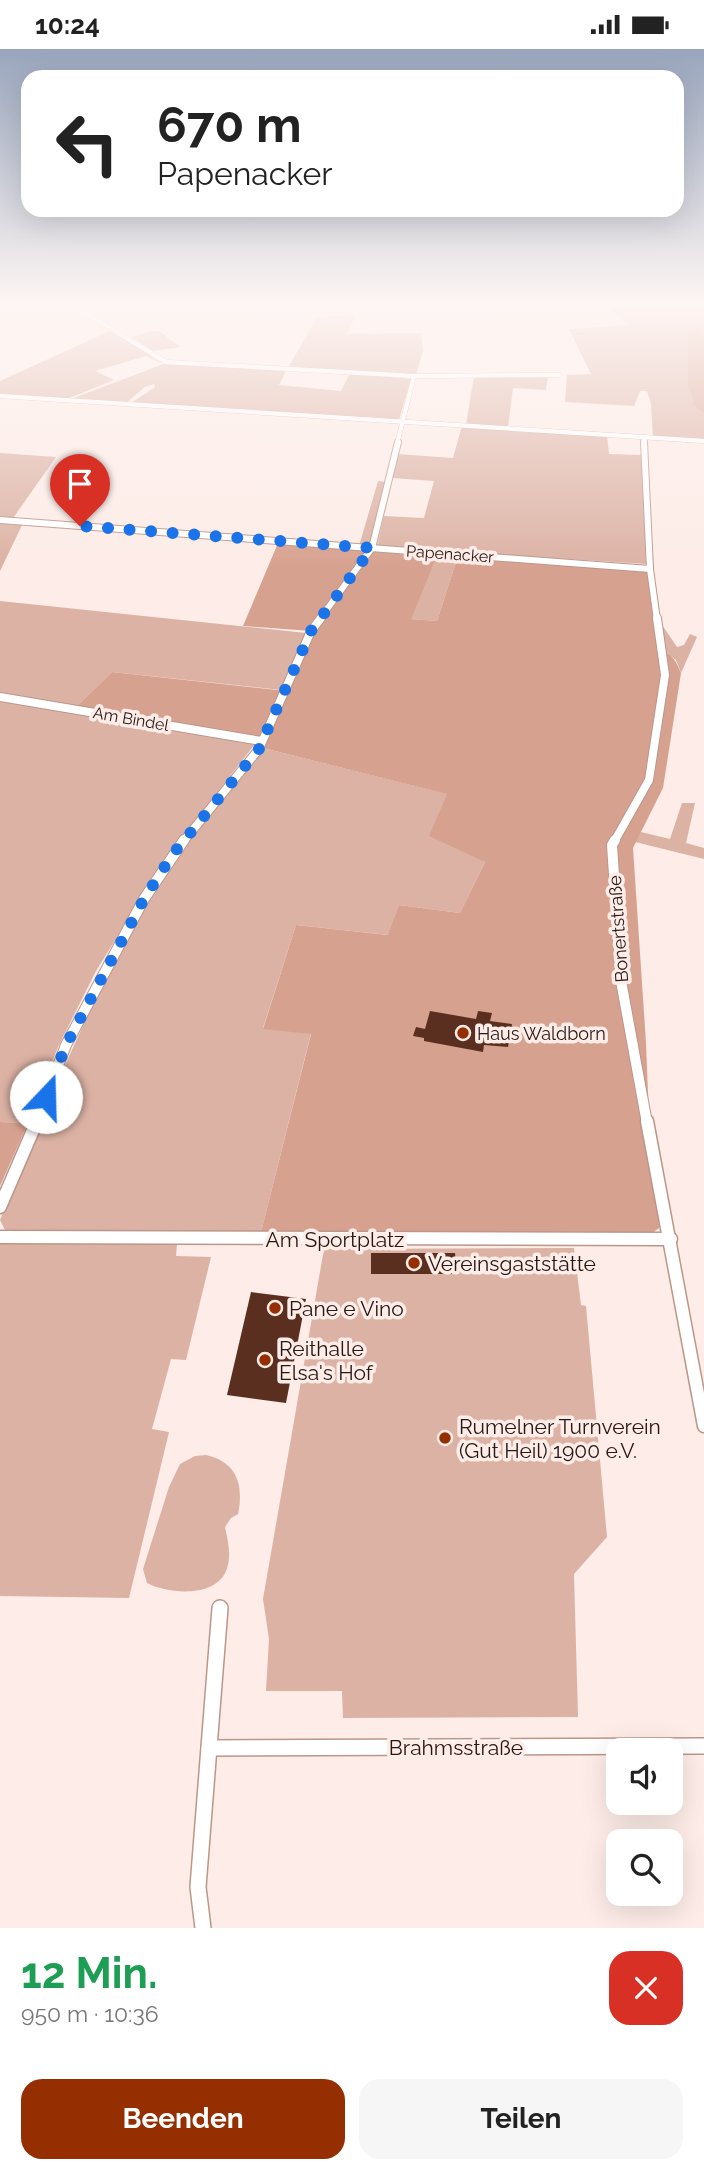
<!DOCTYPE html>
<html lang="de">
<meta charset="utf-8">
<style>
body{margin:0;font-family:Raleway,sans-serif;background:#f6f6f6;color:#222;height:100vh;display:flex;flex-direction:column;font-size:26px;white-space:nowrap}
*{box-sizing:border-box;margin:0}
p{font-size:23px;color:#767676}
.icon{flex:none;width:38px;height:38px;fill:none;stroke:currentColor;stroke-width:2;stroke-linecap:round;stroke-linejoin:round}
.map{position:relative;height:1879px;overflow:hidden}
.side{display:flex;flex-direction:column;background:#fff;flex:1}
.side>*{flex:none}
.banner{position:absolute;left:21px;top:21px;width:663px;height:147px;border-radius:21px;box-shadow:0 7px 28px #0002;background:#fff;color:#222;overflow:hidden}
.controls{position:absolute;left:606px;top:1689px;display:grid;gap:14px}
.controls a{display:grid;place-items:center;width:77px;height:77px;border-radius:14px;background:#fff;box-shadow:0 7px 28px #0002;font-size:35px}
.pin{position:absolute;display:grid;place-items:center;width:60px;height:60px;color:#fff;margin:-72px -30px;border-radius:50% 50% 50% 0;rotate:-45deg;box-shadow:0 0 7px #0007}
.pin .icon{rotate:45deg}
.me{position:absolute;width:77px;margin:-38px;rotate:21deg;stroke-linejoin:round;filter:drop-shadow(0 0 5px #0008)}
.turn{display:flex;align-items:center;gap:24px;height:147px;padding:0 21px;font-size:32px}
.turn .icon{width:91px;height:91px;stroke-width:2.5}
.turn b{display:block;font-size:49px;line-height:60px}
.round{display:grid;place-items:center;flex:none;width:74px;height:74px;border-radius:21px;background:#f6f6f6}
.overview{display:flex;align-items:center;justify-content:space-between;height:119px;padding:0 21px}
h1{font-size:42px;font-weight:700;line-height:52px;color:#1e9e55}
.cta{display:flex;gap:14px;margin-top:auto;padding:14px 21px}
.cta a{flex:1;height:80px;border-radius:21px;background:#952f02;color:#fff;font-size:28px;font-weight:700;line-height:80px;text-align:center}
.cta a+a{background:#f6f6f6;color:#222}
.status{display:flex;justify-content:space-between;align-items:center;height:49px;padding:0 35px;background:#fff;direction:ltr}
.status svg{height:19px;fill:currentColor}
.map>svg:first-child{display:block}
.green{fill:#dcb2a4}
.forest{fill:#d7a18f}
.building{fill:#5b2f20}
.lines{fill:none;stroke-linecap:round;stroke-linejoin:round}
.minor-far5-casing{stroke:#bc968a;stroke-width:5}
.minor-far4-casing{stroke:#bc968a;stroke-width:8}
.minor-far3-casing{stroke:#bc968a;stroke-width:10}
.minor-far2-casing{stroke:#bc968a;stroke-width:12}
.minor-far1-casing{stroke:#bc968a;stroke-width:15}
.minor-casing{stroke:#bc968a;stroke-width:18}
.minor-far5{stroke:#fff;stroke-width:4.5}
.minor-far4{stroke:#fff;stroke-width:6}
.minor-far3{stroke:#fff;stroke-width:8}
.minor-far2{stroke:#fff;stroke-width:10}
.minor-far1{stroke:#fff;stroke-width:12}
.minor{stroke:#fff;stroke-width:15}
.route{stroke:#1a73e8;stroke-width:12;stroke-dasharray:0 21.6}
.poi-dot{fill:#952f02;stroke:#fdece7;stroke-width:2.5}
.labels{text-anchor:middle;dominant-baseline:central;stroke-width:7;stroke-linejoin:round;paint-order:stroke}
.far-street-label{font-size:16px;fill:#261813;stroke:#fdece7}
.street-label{font-size:18px;fill:#261813;stroke:#fdece7}
.poi-label{font-size:18px;fill:#261813;stroke:#fdece7;text-anchor:start}
.near-street-label{font-size:21px;fill:#261813;stroke:#fdece7}
.near-poi-label{font-size:21px;fill:#261813;stroke:#fdece7;text-anchor:start}
</style>
<div class="status"><b>10:24</b><svg viewBox="0 0 49 12"><path d="M0 12V9h3v3zM5 12V6h3v6zM10 12V3h3v9zM15 12V0h3v12zM26 1h20v11H26zM47 4h2v5h-2z"/></svg></div>
<div class="map">
<svg width="704" height="1879" viewBox="0 0 704 1879">
<rect width="100%" height="100%" fill="#fdece7"/>
<!-- green -->
<g class="green">
<path d="M605,256H704V391L653,388L651,355L647,342H640L634,357L565,353L567,326L591,325L569,280L629,276Z"/>
<path d="M356,266L347,285L421,284L423,302L416,326L288,319L317,268Z"/>
<path d="M112,281L161,314L146,307L95,322L114,331L67,350L0,346V332Z"/>
<path d="M152,282H159L181,298L153,302L132,288Z"/>
<path d="M166,314L287,320L279,336L341,342L350,324L411,330L399,371L131,354L155,338L154,335L145,338L126,354L71,350Z"/>
<path d="M548,326L546,341L513,339L508,378L466,376L474,327Z"/>
<path d="M462,377L607,387L609,405L642,406L646,515L377,498L384,467L424,469L434,432L392,429L397,405L453,409Z"/>
<path d="M0,404L56,408L11,472L0,471Z"/>
<path d="M378,432L386,433L371,494L359,497Z"/>
<path d="M0,473L23,474L0,522Z"/>
<path d="M438,505L458,507L437,572L410,570Z"/>
<path d="M0,552L306,584L281,641L112,623L76,658L0,646Z"/>
<path d="M662,576L677,598L684,596L690,585L697,588L681,624L676,611L664,602Z"/>
<path d="M0,650L255,695L164,812L96,922L58,998L28,1074L0,1073Z"/>
<path d="M263,699L448,745L485,813L460,864L399,856L389,886L296,876L263,979L311,984L261,1183L5,1181L0,1171C45,1063 88,953 148,852C181,797 223,748 263,699Z"/>
<path d="M682,754H695L686,794L704,799V810L635,793L641,783L670,790Z"/>
<path d="M0,1195H177L176,1207L211,1208L186,1311L171,1310L152,1380L169,1383L129,1549L0,1547Z"/>
<path d="M574,1199L581,1256L586,1257L607,1488L574,1525L578,1668L343,1669L342,1642H266L269,1590L263,1550L324,1200Z"/>
<path d="M206,1406C237,1413 244,1436 238,1465L231,1469L225,1478C228,1492 232,1508 226,1522C215,1549 168,1545 147,1534L143,1520L169,1438L180,1415L195,1407Z"/>
</g>
<!-- forest -->
<g class="forest">
<path d="M698,281L704,284V364L693,355L694,352L688,339V284Z"/>
<path d="M278,494L438,505L411,570L437,572L458,507L647,523L658,602C672,603 676,612 681,624L663,739L633,799L646,994L651,1119L660,1168L659,1179L649,1186L261,1183L311,985L263,980L296,876L388,886L399,856L460,864L485,813L429,787L447,745L263,699L267,690L76,658L112,623L286,642L311,582L243,577Z"/>
<path d="M0,1073L28,1074L0,1137Z"/>
</g>
<!-- building -->
<g class="building">
<path d="M430,962L476,970L478,962L492,964L490,972L512,975L508,998L484,996L483,1003L424,992V989L413,987L416,978L425,980Z"/>
<path d="M371,1204H455L457,1225H371Z"/>
<path d="M251,1243L306,1250L286,1354L227,1346Z"/>
</g>
<g class="lines">
<defs>
<g id="minor-far5">
<path d="M72,256L166,313L414,327L559,326"/>
<path d="M0,347L704,392"/>
<path d="M644,388V395"/>
<path d="M397,395L414,327"/>
</g>
<g id="minor-far4">
<path d="M644,393L650,520L657,571"/>
<path d="M0,471L650,520"/>
<path d="M319,571L372,499L398,393"/>
</g>
<g id="minor-far3">
<path d="M0,648L261,692"/>
<path d="M183,793L259,700L311,582L321,569"/>
<path d="M614,793L649,731L665,626L657,569"/>
</g>
<g id="minor-far2">
<path d="M615,791L612,796L621,932L647,1074"/>
<path d="M36,1074L66,996L144,850L184,791"/>
</g>
<g id="minor-far1">
<path d="M647,1072L704,1377"/>
<path d="M0,1158L37,1072"/>
<path d="M0,1188L671,1190"/>
</g>
<g id="minor">
<path d="M209,1699L704,1697"/>
<path d="M203,1879L198,1838L220,1559"/>
</g>
</defs>
<!-- minor-far5 casing -->
<use href="#minor-far5" class="minor-far5-casing"/>
<!-- minor-far4 casing -->
<use href="#minor-far4" class="minor-far4-casing"/>
<!-- minor-far3 casing -->
<use href="#minor-far3" class="minor-far3-casing"/>
<!-- minor-far2 casing -->
<use href="#minor-far2" class="minor-far2-casing"/>
<!-- minor-far1 casing -->
<use href="#minor-far1" class="minor-far1-casing"/>
<!-- minor casing -->
<use href="#minor" class="minor-casing"/>
<!-- minor-far5 -->
<use href="#minor-far5" class="minor-far5"/>
<!-- minor-far4 -->
<use href="#minor-far4" class="minor-far4"/>
<!-- minor-far3 -->
<use href="#minor-far3" class="minor-far3"/>
<!-- minor-far2 -->
<use href="#minor-far2" class="minor-far2"/>
<!-- minor-far1 -->
<use href="#minor-far1" class="minor-far1"/>
<!-- minor -->
<use href="#minor" class="minor"/>
</g>
<!-- sky -->
<linearGradient id="sky" x2="0" y2="1"><stop stop-color="#99a5bd"/><stop offset="0.49" stop-color="#fef6f4"/><stop offset="1" stop-color="#fef6f4" stop-opacity="0"/></linearGradient>
<rect width="704" height="519" fill="url(#sky)"/>
<g class="lines">
<!-- route -->
<path class="route" d="M46,1048L66,996L144,850L173,805L259,700L311,582L372,499L80,477"/>
</g>
<!-- markers -->
<g class="poi-dot">
<circle cx="463" cy="984" r="7"/>
<circle cx="414" cy="1214" r="7"/>
<circle cx="275" cy="1259" r="7"/>
<circle cx="265" cy="1311" r="7"/>
<circle cx="445" cy="1389" r="7"/>
</g>
<g class="labels">
<!-- far-street labels -->
<g class="far-street-label">
<text transform="translate(450 505) rotate(4)">Papenacker</text>
<text transform="translate(131 670) rotate(10)">Am Bindel</text>
</g>
<!-- street labels -->
<g class="street-label">
<text transform="translate(618 880) rotate(-94)">Bonertstraße</text>
</g>
<!-- poi labels -->
<g class="poi-label">
<text x="477" y="984">Haus Waldborn</text>
</g>
<!-- near-street labels -->
<g class="near-street-label">
<text x="335" y="1190">Am Sportplatz</text>
<text x="456" y="1698">Brahmsstraße</text>
</g>
<!-- near-poi labels -->
<g class="near-poi-label">
<text x="428" y="1214">Vereinsgaststätte</text>
<text x="289" y="1259">Pane e Vino</text>
<text x="279" y="1299">Reithalle<tspan x="279" dy="24">Elsa's Hof</tspan></text>
<text x="459" y="1377">Rumelner Turnverein<tspan x="459" dy="24">(Gut Heil) 1900 e.V.</tspan></text>
</g>
</g>
</svg>
<div class="controls">
<a><svg class="icon" aria-label="sound" viewBox="0 0 24 24"><path d="M4 9h4l5-4v14l-5-4H4zM17 9q2 3 0 6"/></svg></a>
<a><svg class="icon" aria-label="search" viewBox="0 0 24 24"><circle cx="10" cy="10" r="6"/><path d="M15 15l6 6"/></svg></a>
</div>
<div class="pin" style="left:80px;top:477px;background:#d93025"><svg class="icon" aria-label="arrive" viewBox="0 0 24 24"><path d="M6 21V4h12l-3 4 3 4H6"/></svg></div>
<svg class="me" style="left:46px;top:1048px" viewBox="-20 -20 40 40"><circle r="19" fill="#fff"/><path d="M0-13L10 11 0 6-10 11z" fill="#1a73e8"/></svg>
<div class="banner">
<div class="turn"><svg class="icon" aria-label="left" viewBox="0 0 24 24"><path d="M17 20v-9H6M10 6l-5 5 5 5"/></svg><div><b>670 m</b>Papenacker</div></div>
</div>
</div>
<section class="side">
<div class="overview"><div><h1>12 Min.</h1><p>950 m · 10:36</p></div><a class="round" style="background:#d93025;color:#fff"><svg class="icon" aria-label="close" viewBox="0 0 24 24"><path d="M6 6l12 12M18 6L6 18"/></svg></a></div>
<div class="cta"><a>Beenden</a><a>Teilen</a></div>
</section>
